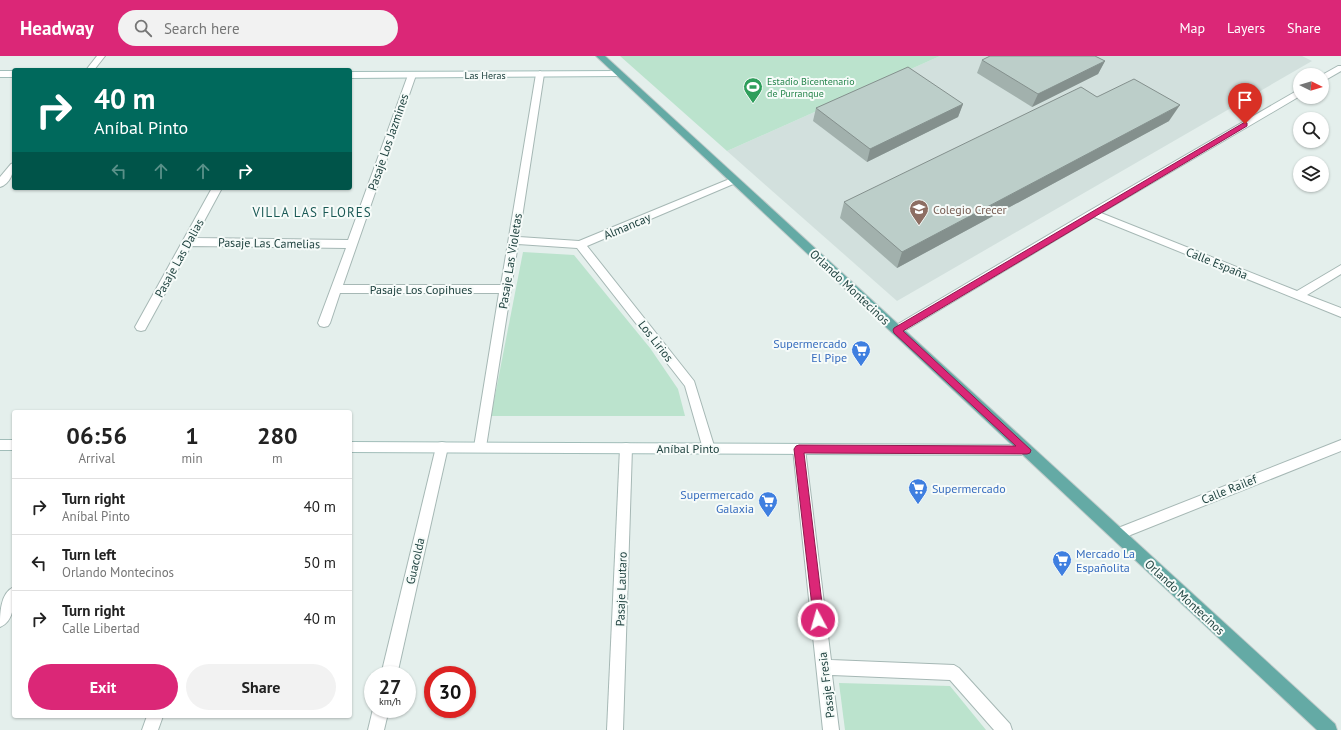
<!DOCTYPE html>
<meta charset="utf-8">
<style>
body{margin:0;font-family:"PT Sans",sans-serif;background:#f2f2f2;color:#222;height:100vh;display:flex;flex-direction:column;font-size:15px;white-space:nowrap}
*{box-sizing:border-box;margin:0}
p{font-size:13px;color:#767676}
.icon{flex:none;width:22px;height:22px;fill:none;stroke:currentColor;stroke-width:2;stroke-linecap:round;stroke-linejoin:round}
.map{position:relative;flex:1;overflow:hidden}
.details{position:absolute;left:12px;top:354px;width:340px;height:308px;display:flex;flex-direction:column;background:#fff;border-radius:4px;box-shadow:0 1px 3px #0004}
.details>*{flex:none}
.top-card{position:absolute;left:12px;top:12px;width:340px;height:122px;border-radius:4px;box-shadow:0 1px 3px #0004;background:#00695c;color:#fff;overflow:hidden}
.needle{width:26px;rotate:95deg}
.controls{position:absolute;left:1293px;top:12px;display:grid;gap:8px}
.controls a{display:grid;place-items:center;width:36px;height:36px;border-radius:50%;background:#fff;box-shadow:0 1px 3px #0004;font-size:20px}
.speed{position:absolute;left:364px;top:610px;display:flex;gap:8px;font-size:20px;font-weight:700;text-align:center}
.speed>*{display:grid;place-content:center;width:52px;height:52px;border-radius:50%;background:#fff;box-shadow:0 1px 3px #0004;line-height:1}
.speed small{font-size:10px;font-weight:400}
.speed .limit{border:6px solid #d22;background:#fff;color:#111}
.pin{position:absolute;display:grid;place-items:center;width:34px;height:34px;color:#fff;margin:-41px -17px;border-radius:50% 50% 50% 0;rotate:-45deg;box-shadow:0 0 4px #0007}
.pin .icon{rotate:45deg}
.me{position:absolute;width:44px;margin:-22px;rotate:354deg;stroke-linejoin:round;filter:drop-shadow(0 0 3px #0008)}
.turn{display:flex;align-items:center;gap:14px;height:84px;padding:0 16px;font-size:18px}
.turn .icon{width:52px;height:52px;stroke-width:2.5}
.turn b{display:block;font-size:28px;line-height:34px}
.lanes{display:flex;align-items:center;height:38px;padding:0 16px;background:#0003;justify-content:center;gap:20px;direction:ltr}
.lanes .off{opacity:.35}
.eta{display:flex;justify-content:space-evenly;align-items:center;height:68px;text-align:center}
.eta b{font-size:24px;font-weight:600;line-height:28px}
.cta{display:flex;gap:8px;margin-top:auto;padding:8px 16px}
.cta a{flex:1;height:46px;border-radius:24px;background:#db2777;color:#fff;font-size:16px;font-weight:600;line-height:46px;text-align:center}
.cta a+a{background:#f2f2f2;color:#222}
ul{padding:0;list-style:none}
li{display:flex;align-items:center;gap:12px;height:56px;padding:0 16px;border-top:1px solid #e0e0e0}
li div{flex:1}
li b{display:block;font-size:15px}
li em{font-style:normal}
header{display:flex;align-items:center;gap:24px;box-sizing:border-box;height:56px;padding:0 20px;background:#db2777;color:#fff}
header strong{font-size:19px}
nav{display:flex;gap:22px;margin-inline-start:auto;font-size:14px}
.search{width:280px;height:36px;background:#f2f2f2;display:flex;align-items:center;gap:10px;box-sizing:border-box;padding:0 14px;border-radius:22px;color:#767676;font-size:15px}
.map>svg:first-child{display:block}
.built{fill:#d2e0dd}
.green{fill:#bbe3cd}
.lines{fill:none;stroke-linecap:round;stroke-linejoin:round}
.street-casing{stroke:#a6b8b5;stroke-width:2}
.secondary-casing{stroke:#a1bdb9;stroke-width:2}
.primary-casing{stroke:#c1cbca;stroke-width:2}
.street{fill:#fff;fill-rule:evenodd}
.secondary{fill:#fff;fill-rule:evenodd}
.primary{fill:#64aaa5;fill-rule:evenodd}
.wall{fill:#a2b1ad}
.shaded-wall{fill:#84908d}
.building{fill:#bccec9;stroke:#84908d}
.route{fill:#db2777;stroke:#8e194d}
.labels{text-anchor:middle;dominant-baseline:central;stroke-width:4;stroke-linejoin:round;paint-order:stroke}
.far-street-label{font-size:10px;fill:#214441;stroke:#f6fbf9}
.far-leisure-label{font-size:10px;fill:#27864d;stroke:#f6fbf9;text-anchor:start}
.street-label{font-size:12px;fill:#214441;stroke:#f6fbf9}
.education-label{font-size:12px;fill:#785e54;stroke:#f6fbf9;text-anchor:start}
.shop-label{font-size:12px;fill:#366cbe;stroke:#f6fbf9;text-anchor:end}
.neighbourhood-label{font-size:13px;letter-spacing:1px;fill:#1a5955;stroke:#f6fbf9}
</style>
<header>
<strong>Headway</strong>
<div class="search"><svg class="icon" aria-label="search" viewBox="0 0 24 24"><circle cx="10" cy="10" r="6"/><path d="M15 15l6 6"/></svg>Search here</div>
<nav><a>Map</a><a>Layers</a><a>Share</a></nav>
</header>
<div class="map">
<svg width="1341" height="674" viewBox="0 0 1341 674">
<rect width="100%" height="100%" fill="#e4efec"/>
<!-- built -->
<path class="built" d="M940,0H1302L1312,5L897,245L727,95Z"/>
<!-- green -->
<g class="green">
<path d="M620,0H940L727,95Z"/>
<path d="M523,196L574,199L650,292L678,333L685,360H491Z"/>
<path d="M839,627L950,630L986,674H845Z"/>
</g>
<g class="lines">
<defs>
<g id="street">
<path d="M97,0H105L94,14H86Z"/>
<path d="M1338,10H1341V15L1322,26V19Z"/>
<path d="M540,15L544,18L519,181L579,185L732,122L735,121L740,124L738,126L587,190L694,325L715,393L713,397L709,398L705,397L703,393L685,330L577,192L518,188L486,391L484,395L480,396L476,395L474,391L499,237H340L330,267L328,270L324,271L320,270L318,267L346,192L191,190L145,274L141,275L137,274L135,271L212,132H222L195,182L348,184L408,19L412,16L416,19L343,229H501L536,18Z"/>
<path d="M1300,33V40L1101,157L1297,235L1341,209V218L1307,239L1341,252V261L1094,161L901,277L897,278L893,277L891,274L893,271L1089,155Z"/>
<path d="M14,107C14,116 10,128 0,131V121L11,108Z"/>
<path d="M1341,384V395L1118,484L1113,482L1111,478L1113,474Z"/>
<path d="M442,386L446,387L448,391L397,619H381L436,391L438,387Z"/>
<path d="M626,387L630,388L632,392L623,674H607L620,392L622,388Z"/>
<path d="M799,388L803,389L805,393L831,604L954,609L959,612L1010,668L1012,674H994L950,624L832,619L839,674H823L793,393L795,389Z"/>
<path d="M14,531C14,545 15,565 0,571C0,558 0,537 14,531Z"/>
<path d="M373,653H389L384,674H368Z"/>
<path d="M147,660H163L158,674H142Z"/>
</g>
<g id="secondary">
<rect x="0" y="15" width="14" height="6"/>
<path d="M620,15L624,18L623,20L350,22V16Z"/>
<rect x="0" y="384" width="14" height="10"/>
<path d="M350,386L1027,389L1031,390L1033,394L1031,398L1027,399L350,396Z"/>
</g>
<path id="primary" d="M596,0H605L1335,668L1337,674H1317Z"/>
</defs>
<!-- street casing -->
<use href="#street" class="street-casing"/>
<!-- secondary casing -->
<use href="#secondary" class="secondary-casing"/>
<!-- primary casing -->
<use href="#primary" class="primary-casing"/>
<!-- street -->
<use href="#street" class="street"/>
<!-- secondary -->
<use href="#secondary" class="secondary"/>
<!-- primary -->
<use href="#primary" class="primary"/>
</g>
<!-- wall -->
<g class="wall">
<path d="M982,4L1105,5L1098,18L1032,51L977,17Z"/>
<path d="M1097,41L1169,65L897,212L840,162L844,146Z"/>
<path d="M963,48L958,61L867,106L813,65L816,52Z"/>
</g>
<!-- shaded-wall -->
<g class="shaded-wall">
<path d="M1105,5L1098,18L1032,51L1038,38Z"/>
<path d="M963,48L958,61L867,106L870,93Z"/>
<path d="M1180,49L1169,65L897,212L902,196Z"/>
</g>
<!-- building -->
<g class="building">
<path d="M990,0H1095L1105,5L1038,38L982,4Z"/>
<path d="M908,11L963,48L870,93L816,52Z"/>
<path d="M1134,23L1180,49L902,196L844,146L1081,31L1097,41Z"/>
</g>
<!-- route -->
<path class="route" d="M1245,66L1247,67V70L903,275L1031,394L1030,397L1027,398L804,397L824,564L822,568L818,570L814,568L794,393L796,390L799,389L1016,390L894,277L893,274L894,272Z"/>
<!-- icons -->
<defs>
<symbol id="stadium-pin" viewBox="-11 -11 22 30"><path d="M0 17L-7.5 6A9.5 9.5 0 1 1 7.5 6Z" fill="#2e9e5b" stroke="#f6fbf9"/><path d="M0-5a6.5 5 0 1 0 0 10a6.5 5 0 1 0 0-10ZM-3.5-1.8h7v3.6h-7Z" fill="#fff"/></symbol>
<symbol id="school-pin" viewBox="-11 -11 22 30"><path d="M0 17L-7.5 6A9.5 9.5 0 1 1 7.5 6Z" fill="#8d6e63" stroke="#f6fbf9"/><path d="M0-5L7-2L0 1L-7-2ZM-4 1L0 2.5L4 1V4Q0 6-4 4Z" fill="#fff"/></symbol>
<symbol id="supermarket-pin" viewBox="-11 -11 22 30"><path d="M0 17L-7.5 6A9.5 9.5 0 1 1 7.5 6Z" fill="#3f7fe0" stroke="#f6fbf9"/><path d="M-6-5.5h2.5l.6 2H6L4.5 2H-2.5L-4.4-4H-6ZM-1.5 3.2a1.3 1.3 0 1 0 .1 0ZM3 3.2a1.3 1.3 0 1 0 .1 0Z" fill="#fff"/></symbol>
</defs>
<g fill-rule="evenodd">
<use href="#stadium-pin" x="742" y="20" width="22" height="30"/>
<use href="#school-pin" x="908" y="142" width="22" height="30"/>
<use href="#supermarket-pin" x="850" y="283" width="22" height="30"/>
<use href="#supermarket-pin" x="907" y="421" width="22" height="30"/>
<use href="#supermarket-pin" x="757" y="434" width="22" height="30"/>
<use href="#supermarket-pin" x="1051" y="493" width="22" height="30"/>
</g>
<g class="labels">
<!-- far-street labels -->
<g class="far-street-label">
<text x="485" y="19">Las Heras</text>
</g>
<!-- far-leisure labels -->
<g class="far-leisure-label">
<text x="767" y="25">Estadio Bicentenario<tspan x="767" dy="12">de Purranque</tspan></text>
</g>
<!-- street labels -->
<g class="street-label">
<text transform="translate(388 86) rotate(-71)">Pasaje Los Jazmines</text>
<text transform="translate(627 170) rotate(-23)">Almancay</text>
<text transform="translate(269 187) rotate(1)">Pasaje Las Camelias</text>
<text transform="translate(179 202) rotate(-61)">Pasaje Las Dalias</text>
<text transform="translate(510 205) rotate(-81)">Pasaje Las Violetas</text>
<text transform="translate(1217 207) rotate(22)">Calle España</text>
<text transform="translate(850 231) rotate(43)">Orlando Montecinos</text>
<text x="421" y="233">Pasaje Los Copihues</text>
<text transform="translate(656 285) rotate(52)">Los Lirios</text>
<text x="688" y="392">Aníbal Pinto</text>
<text transform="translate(1229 433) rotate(-22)">Calle Railef</text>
<text transform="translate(415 505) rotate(-77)">Guacolda</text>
<text transform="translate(621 533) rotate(-88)">Pasaje Lautaro</text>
<text transform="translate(1185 541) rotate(43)">Orlando Montecinos</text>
<text transform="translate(826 629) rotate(-97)">Pasaje Fresia</text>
</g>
<!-- education labels -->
<g class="education-label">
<text x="933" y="153">Colegio Crecer</text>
</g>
<!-- shop labels -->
<g class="shop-label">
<text x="847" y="287">Supermercado<tspan x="847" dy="14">El Pipe</tspan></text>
<text x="932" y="432" text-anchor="start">Supermercado</text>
<text x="754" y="438">Supermercado<tspan x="754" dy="14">Galaxia</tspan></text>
<text x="1076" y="497" text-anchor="start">Mercado La<tspan x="1076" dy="14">Españolita</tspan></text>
</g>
<!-- neighbourhood labels -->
<g class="neighbourhood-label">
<text x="312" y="156">VILLA LAS FLORES</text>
</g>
</g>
</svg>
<div class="controls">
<a><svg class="needle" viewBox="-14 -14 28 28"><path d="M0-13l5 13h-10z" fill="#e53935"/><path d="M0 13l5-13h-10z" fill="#767676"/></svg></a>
<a><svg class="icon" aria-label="search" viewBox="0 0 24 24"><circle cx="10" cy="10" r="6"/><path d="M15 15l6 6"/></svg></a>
<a><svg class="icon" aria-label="layers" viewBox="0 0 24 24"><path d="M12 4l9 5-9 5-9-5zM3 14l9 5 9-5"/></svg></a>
</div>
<div class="speed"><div>27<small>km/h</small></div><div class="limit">30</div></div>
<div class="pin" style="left:1245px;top:68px;background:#d93025"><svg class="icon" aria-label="arrive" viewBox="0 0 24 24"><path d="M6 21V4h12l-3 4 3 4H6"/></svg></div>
<svg class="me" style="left:818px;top:564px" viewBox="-20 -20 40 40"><circle r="17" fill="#db2777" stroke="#fff" stroke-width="3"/><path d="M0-11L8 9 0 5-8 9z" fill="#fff"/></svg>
<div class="top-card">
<div class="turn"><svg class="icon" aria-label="right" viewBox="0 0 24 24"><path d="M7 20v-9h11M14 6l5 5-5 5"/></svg><div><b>40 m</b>Aníbal Pinto</div></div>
<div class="lanes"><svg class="icon off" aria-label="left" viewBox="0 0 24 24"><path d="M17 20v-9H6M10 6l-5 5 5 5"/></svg><svg class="icon off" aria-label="ahead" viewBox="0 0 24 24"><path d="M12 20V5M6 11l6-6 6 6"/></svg><svg class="icon off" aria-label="ahead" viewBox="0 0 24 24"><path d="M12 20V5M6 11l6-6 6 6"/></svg><svg class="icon" aria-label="right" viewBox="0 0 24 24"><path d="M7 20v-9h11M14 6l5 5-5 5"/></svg></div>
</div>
<section class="details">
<div class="eta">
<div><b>06:56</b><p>Arrival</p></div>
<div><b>1</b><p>min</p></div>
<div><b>280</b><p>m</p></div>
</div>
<ul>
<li><svg class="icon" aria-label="right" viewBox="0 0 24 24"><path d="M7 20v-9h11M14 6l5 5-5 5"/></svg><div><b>Turn right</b><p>Aníbal Pinto</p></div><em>40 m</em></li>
<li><svg class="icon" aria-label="left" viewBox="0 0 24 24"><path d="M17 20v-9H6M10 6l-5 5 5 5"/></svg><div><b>Turn left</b><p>Orlando Montecinos</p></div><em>50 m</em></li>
<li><svg class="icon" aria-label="right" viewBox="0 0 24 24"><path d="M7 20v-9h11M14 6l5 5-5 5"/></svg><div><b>Turn right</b><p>Calle Libertad</p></div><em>40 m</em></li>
</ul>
<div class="cta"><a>Exit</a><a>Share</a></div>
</section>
</div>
